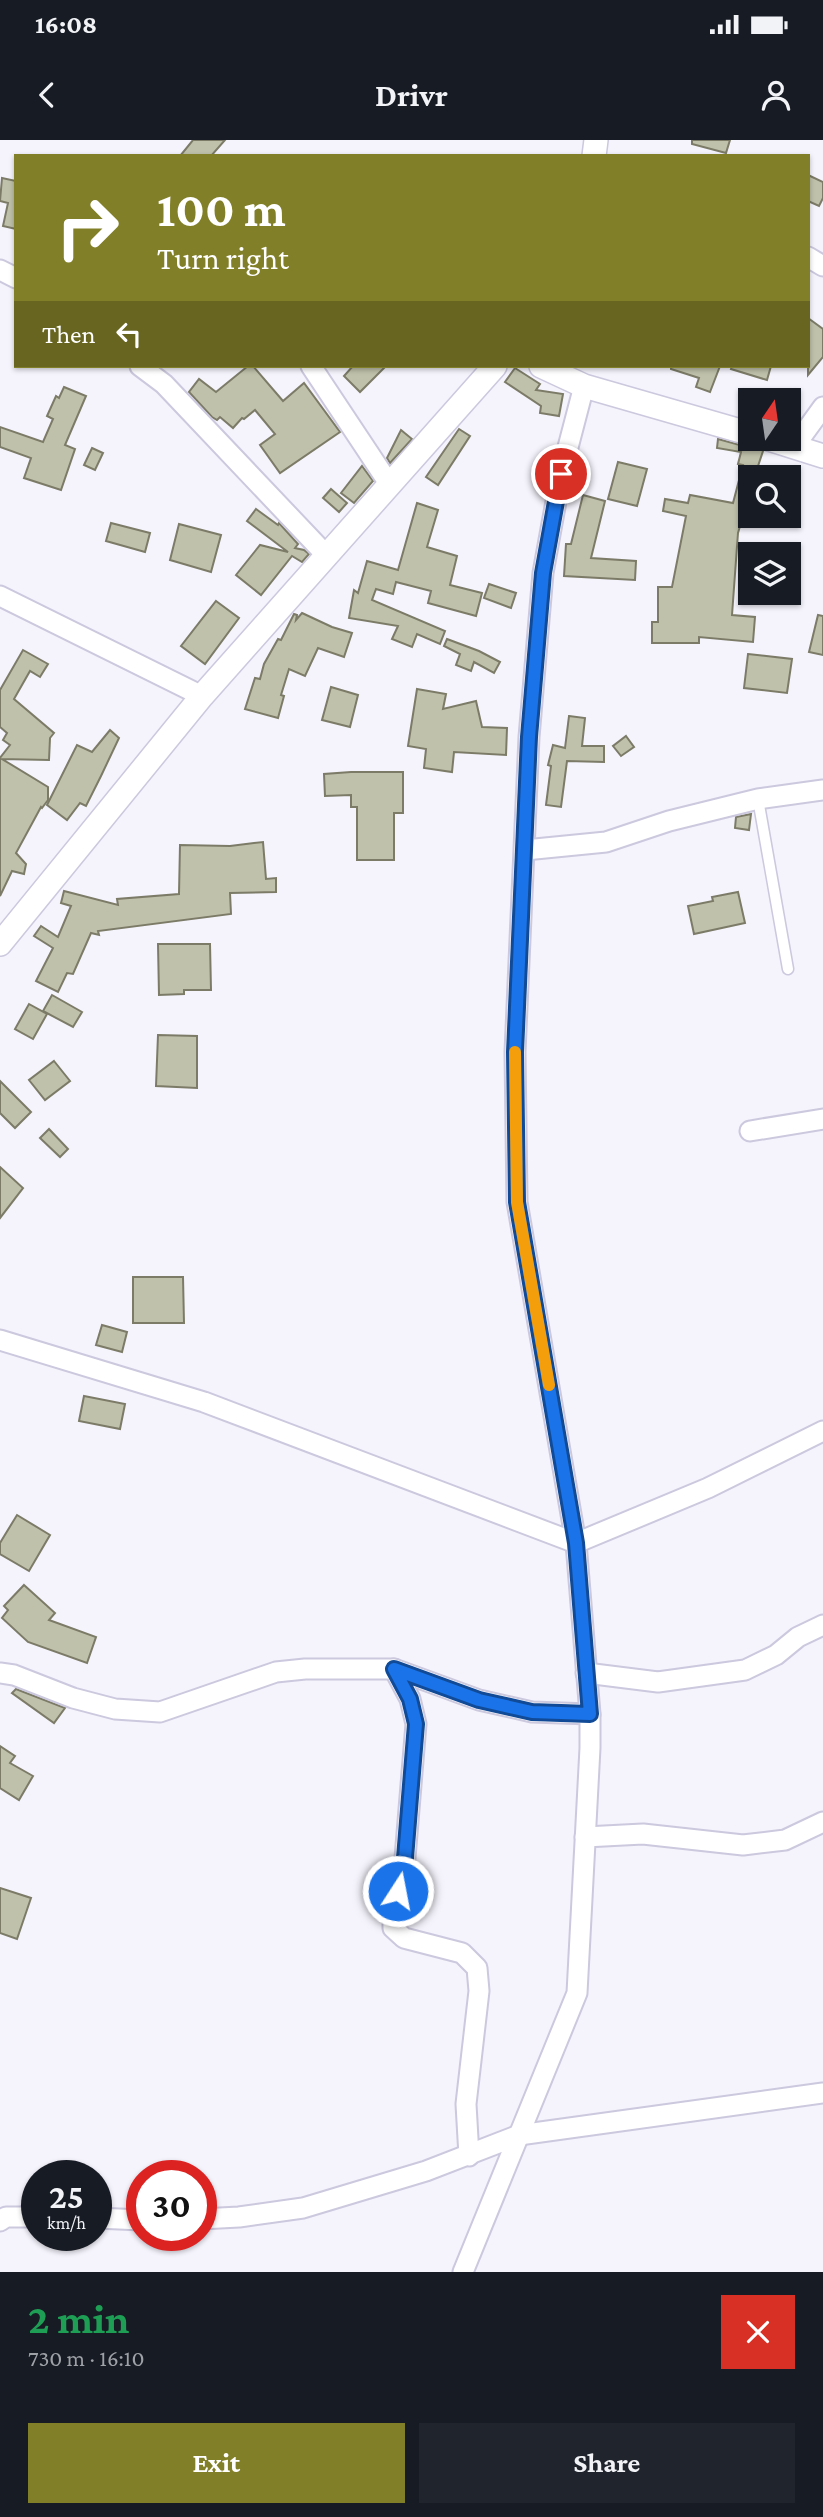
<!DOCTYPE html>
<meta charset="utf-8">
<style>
body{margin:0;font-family:"Crimson Pro",serif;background:#20242c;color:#f1f3f6;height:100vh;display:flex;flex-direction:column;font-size:26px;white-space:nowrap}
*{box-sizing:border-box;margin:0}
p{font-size:23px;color:#9ea1a6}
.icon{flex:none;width:38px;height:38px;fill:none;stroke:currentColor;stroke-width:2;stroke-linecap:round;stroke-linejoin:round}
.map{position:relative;height:2132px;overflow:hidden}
.side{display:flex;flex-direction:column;background:#171b24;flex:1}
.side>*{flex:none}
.guide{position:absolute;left:14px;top:14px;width:796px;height:214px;border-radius:0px;box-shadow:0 2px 5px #0004;background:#817f27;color:#fff;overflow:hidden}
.needle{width:46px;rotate:13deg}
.fabs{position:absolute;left:738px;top:248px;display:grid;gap:14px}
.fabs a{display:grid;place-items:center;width:63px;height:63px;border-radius:0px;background:#171b24;box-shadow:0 2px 5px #0004;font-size:35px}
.speed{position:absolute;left:21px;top:2020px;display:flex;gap:14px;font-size:35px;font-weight:700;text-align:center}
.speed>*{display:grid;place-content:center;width:91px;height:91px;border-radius:50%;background:#171b24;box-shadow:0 2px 5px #0004;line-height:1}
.speed small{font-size:18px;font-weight:400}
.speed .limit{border:10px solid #d22;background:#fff;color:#111}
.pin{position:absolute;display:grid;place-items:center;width:60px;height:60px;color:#fff;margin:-30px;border:4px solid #fff;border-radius:50%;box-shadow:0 2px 7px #0007}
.me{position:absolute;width:77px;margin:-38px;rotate:11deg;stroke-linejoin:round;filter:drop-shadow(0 0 5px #0008)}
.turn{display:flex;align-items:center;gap:24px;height:147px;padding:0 28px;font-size:32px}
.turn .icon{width:91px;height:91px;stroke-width:2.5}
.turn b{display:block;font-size:49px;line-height:60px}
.then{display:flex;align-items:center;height:66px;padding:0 28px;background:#0003;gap:14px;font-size:26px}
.round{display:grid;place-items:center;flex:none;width:74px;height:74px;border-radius:0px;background:#20242c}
.summary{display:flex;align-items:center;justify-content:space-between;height:119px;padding:0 28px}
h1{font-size:42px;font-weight:700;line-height:52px;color:#1e9e55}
.primary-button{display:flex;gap:14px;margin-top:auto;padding:14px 28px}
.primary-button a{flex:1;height:80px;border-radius:0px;background:#817f27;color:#fff;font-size:28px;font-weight:700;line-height:80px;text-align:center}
.primary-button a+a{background:#20242c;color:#f1f3f6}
.status{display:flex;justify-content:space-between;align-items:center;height:49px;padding:0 35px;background:#171b24;direction:ltr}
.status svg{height:19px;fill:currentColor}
header{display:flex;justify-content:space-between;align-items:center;height:91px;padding:0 28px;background:#171b24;font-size:32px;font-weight:700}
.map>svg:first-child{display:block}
.building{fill:#c0c1ab;stroke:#7b7b67;stroke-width:2}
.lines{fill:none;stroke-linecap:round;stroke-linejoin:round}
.service-casing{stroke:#ccc8de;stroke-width:13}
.minor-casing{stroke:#ccc8de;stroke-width:23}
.tertiary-casing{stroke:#ccc8de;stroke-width:26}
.service{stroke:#fff;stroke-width:10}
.minor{stroke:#fff;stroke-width:19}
.tertiary{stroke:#fff;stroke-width:23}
.route-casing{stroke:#114b97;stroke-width:18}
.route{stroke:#1a73e8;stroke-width:12}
.slow{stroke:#f59e0b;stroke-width:12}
</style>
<div class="status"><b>16:08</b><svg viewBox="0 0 49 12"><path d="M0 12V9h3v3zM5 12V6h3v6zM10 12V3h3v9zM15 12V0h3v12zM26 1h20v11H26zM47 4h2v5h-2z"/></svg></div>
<header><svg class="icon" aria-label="back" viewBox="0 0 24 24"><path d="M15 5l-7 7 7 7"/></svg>Drivr<svg class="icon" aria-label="person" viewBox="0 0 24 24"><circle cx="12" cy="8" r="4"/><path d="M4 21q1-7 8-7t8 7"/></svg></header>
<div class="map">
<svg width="823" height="2132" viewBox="0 0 823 2132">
<rect width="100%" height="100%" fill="#f5f3fc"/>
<!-- building -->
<g class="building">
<path d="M193,0H225L211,16H180Z"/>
<path d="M692,0H730L726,13L692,4Z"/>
<path d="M808,35L823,42V58L819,66L808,61Z"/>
<path d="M2,38L16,41V89L3,86L8,63L0,61Z"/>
<path d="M808,178L823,189V217L808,235Z"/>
<path d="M248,226H253L283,261L304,243L340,292L280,333L260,305L275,294L255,270L244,279L242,278L233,288L220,277L217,280L212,277L189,252L199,239L216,252Z"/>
<path d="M353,226H386L360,252L344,236Z"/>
<path d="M671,226H720L710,252L696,247L699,238L671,229Z"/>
<path d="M732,226H771L767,240L731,229Z"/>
<path d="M515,228L540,244L536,250L563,254L559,276L540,273L541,266L505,242Z"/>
<path d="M64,247L86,256L65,305L75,309L61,350L24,338L31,318L0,307V287L43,302L53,279L47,276L56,256L59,258Z"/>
<path d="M459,289L470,296L438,345L426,337Z"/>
<path d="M401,290L412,299L390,323L387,318Z"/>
<path d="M718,299L747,307L757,306L763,311L754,338H751V349L738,393L732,475L755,477L753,502L699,497V503H652V482H658V447H672L686,376L663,371L665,359L688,363L690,355L733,363L743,325L738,324L741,312L717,308Z"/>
<path d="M92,308L103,313L95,330L84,325Z"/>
<path d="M618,322L647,329L637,366L608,359Z"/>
<path d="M362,326L373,341L354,363L341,353Z"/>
<path d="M331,349L347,363L339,372L323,358Z"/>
<path d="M583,355L605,361L591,418L636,421L635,440L564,436L566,404H571Z"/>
<path d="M417,363L438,370L427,407L457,416L450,445L482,453L476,476L428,463L431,451L396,442L393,454L376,449L372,460L445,491L440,504L417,494L412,507L392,499L398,486L349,478L354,450L358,453L367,421L398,430Z"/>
<path d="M256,369L278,385L279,383L298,404L295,408L304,410L309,414L302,422L292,416L261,455L236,435L260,405L288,412L247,381Z"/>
<path d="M111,383L150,393L145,412L106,401Z"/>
<path d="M179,384L221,395L211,432L170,420Z"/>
<path d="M489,444L516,453L511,468L484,458Z"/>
<path d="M216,461L239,478L205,524L181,506Z"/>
<path d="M302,473L332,487L352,493L344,517L318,508L305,536L289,529L281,555L284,556L278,578L245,569L255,538L260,539L264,524L278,499L281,500L294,474L297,475L296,480Z"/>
<path d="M818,475L823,476V515L809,512Z"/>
<path d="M447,499L479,511L500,522L494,533L474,522L471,531L456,525L460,514L444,506Z"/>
<path d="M23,510L48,524L40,537L30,531L14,559L54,593L50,598L49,620L2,619L48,647V660L42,668L41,667L16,713L26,724L24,734L12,731L0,756V618L10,605L3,600L7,593L0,587V550Z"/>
<path d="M748,514L792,519L787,553L744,548Z"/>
<path d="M331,547L358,555L350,587L322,580Z"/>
<path d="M417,549L446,554L443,569L476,561L482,587L507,588L506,615L454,612L452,632L424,628L426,609L408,606Z"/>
<path d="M569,576L585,578L582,606H604V622L567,621L561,667L546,665L551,626L548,625L553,605L565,608Z"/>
<path d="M110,590L119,598L101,636L86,666L80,663L67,680L47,665L77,605L92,612Z"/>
<path d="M626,596L634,607L621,616L613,606Z"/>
<path d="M351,632H403V673H394V720H357V667H351V655L325,656L324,634Z"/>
<path d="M751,674L749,690L735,688L736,677Z"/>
<path d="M263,702L266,739L276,738V752L230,753L231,774L98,791L99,795L91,793L73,834L67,833L58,852L36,841L53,808L34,796L41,786L58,797L71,766L61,763L64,751L118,765L117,759L179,754L180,705L230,706Z"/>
<path d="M738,752L745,783L694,794L688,766L713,761L712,757Z"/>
<path d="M158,804H210L211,850H184V854L159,855Z"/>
<path d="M52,855L82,872L73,887L43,871Z"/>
<path d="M29,864L47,874L33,899L15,889Z"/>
<path d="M158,895L197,896V948L156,946Z"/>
<path d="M54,921L70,941L45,960L29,940Z"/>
<path d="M0,941L31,972L15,988L0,973Z"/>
<path d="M49,989L68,1009L60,1017L40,998Z"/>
<path d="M0,1027L23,1048L0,1078Z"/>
<path d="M133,1137H183L184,1183H133Z"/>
<path d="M102,1185L127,1192L122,1212L96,1205Z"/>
<path d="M84,1256L125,1264L120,1289L79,1281Z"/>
<path d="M17,1375L50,1395L29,1431L0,1414V1403Z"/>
<path d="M24,1445L55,1473L49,1480L96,1497L87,1523L28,1502L2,1478L8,1470L4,1466Z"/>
<path d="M16,1549L65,1568L54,1583L12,1553Z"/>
<path d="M0,1606L15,1616L10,1623L33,1636L19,1660L0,1648Z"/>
<path d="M0,1748L31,1758L17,1799L0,1793Z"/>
</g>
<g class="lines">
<defs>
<path id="service" d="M758,659L788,829"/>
<g id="minor">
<path d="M808,117L823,126"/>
<path d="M0,130L16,138"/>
<path d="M140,226L164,244L327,416"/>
<path d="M311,226L390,345"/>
<path d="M794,307L823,267"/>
<path d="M0,456L202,556"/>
<path d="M525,710L606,702L669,681L758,659L823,650"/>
<path d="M750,991L823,979"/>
<path d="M0,1200L204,1262L576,1403L708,1348L823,1291"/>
<path d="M394,1529L410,1559L416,1584L404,1730L393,1773V1788L404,1798L462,1813L477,1828L479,1851L466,1964L469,2016"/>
<path d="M0,1533L14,1535L73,1558L115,1569L160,1572L276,1532L305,1529H394L479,1560L532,1572L590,1574"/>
<path d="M586,1533L658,1542L745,1530L776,1515L798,1497L823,1485"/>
<path d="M585,1697L643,1694L743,1705L785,1700L823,1682"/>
<path d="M96,2078L142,2080"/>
<path d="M201,2079L239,2077L303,2068L426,2031L519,1995L823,1953"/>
<path d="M0,2081L6,2077H37"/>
<path d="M463,2132L577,1853L590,1608V1574L576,1403L517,1062L515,912L529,597L543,433L561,334L584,246"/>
</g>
<g id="tertiary">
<path d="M594,16L596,0"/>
<path d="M541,226L584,246L751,294"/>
<path d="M769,299L823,316"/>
<path d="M0,804L202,556L495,226"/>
</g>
</defs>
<!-- service casing -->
<use href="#service" class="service-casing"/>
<!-- minor casing -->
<use href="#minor" class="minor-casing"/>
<!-- tertiary casing -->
<use href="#tertiary" class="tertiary-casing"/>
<!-- service -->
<use href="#service" class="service"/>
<!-- minor -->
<use href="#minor" class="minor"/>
<!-- tertiary -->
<use href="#tertiary" class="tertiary"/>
</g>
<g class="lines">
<defs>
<path id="route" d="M398,1751L404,1730L416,1584L410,1559L394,1529L479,1560L532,1572L590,1574L576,1403L517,1062L515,912L529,597L543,433L561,334"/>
</defs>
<!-- route casing -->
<use href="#route" class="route-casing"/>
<!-- route -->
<use href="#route" class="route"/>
<!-- slow -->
<path class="slow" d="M515,912L517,1062L549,1245"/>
</g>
</svg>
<div class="fabs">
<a><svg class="needle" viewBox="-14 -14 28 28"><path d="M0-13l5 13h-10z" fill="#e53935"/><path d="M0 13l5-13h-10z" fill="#9ea1a6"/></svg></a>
<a><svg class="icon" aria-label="search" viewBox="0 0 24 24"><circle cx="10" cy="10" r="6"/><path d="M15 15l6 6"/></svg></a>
<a><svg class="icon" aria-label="layers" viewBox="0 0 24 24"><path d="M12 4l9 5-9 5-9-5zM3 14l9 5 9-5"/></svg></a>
</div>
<div class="speed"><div>25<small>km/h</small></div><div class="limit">30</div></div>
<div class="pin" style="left:561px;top:334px;background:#d93025"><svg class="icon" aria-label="arrive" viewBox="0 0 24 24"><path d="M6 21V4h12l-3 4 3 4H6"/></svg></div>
<svg class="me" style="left:398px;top:1751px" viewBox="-20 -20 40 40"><circle r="17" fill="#1a73e8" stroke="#fff" stroke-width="3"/><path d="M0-11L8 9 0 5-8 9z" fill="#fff"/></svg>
<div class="guide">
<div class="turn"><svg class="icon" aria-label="right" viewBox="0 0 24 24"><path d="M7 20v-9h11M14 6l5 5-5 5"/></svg><div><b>100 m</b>Turn right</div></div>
<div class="then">Then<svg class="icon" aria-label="left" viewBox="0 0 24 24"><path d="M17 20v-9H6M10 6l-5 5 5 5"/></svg></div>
</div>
</div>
<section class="side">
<div class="summary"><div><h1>2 min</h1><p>730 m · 16:10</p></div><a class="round" style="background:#d93025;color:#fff"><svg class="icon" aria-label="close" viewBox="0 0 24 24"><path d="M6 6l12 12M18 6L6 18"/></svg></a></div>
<div class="primary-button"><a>Exit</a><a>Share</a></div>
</section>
